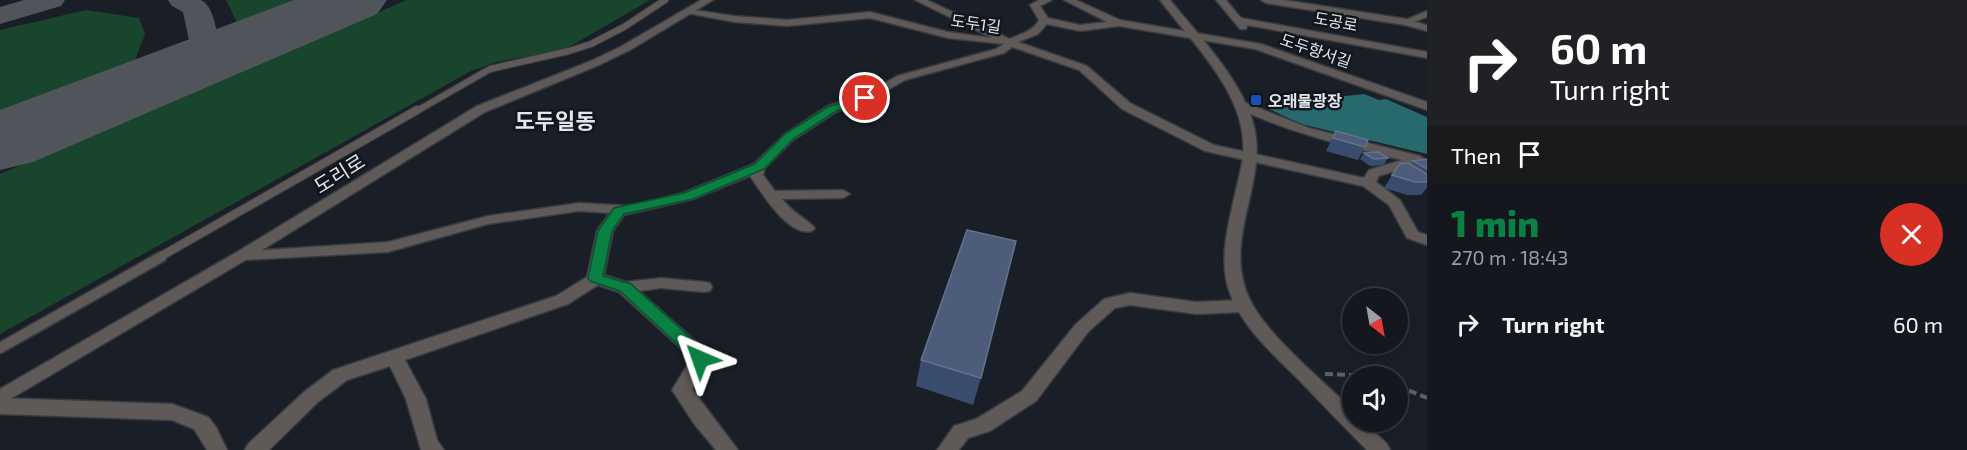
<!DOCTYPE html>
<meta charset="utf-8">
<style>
body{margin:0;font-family:"Exo 2","Noto Sans KR",sans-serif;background:#1d2026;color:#f1f3f6;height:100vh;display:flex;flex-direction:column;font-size:22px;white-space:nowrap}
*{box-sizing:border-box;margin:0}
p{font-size:20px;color:#9d9fa4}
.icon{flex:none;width:33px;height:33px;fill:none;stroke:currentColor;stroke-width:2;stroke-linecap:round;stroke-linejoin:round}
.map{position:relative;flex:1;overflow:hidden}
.details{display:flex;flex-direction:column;background:#14171d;width:540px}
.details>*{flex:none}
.top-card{background:#202124;color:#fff;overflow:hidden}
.needle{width:39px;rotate:149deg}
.buttons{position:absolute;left:1342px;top:288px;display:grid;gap:12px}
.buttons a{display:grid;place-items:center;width:66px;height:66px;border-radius:50%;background:#14171d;box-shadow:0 3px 9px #0003,0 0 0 2px #33363b;font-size:30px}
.pin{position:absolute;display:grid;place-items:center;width:51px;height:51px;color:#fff;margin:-26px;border:3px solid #fff;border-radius:50%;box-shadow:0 2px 6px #0007}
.me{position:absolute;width:66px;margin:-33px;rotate:317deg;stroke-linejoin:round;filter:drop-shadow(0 0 4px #0008)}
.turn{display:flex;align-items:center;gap:21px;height:126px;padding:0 24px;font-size:27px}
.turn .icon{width:78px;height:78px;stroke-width:2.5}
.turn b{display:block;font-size:42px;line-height:51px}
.then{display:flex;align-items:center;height:57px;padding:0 24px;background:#0003;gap:12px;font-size:22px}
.round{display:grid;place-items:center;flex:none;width:63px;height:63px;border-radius:32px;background:#1d2026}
.overview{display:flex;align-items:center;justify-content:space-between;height:102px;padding:0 24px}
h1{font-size:36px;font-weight:800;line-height:45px;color:#0b8043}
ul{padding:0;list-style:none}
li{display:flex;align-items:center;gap:18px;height:78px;padding:0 24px}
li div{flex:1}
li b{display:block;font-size:22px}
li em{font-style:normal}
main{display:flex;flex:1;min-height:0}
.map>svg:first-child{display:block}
.green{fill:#19452d}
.water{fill:#28696e}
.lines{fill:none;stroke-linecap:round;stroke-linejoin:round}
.taxiway{fill:#50545b;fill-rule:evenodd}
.runway{fill:#50545b;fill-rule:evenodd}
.service-far2-casing{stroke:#363b43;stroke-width:8}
.service-far1-casing{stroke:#363b43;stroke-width:10}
.service-casing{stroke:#363b43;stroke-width:13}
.minor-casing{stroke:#363b43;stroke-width:3}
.tertiary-casing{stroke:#363b43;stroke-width:3}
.path{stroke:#5c6068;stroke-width:4;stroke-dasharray:8 4;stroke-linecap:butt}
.service-far2{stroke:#5f5957;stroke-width:6}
.service-far1{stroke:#5f5957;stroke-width:8}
.service{stroke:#5f5957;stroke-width:10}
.minor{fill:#5f5957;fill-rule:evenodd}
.tertiary{fill:#5f5957;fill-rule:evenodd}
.wall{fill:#3a4c6d}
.building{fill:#4c5c7a;stroke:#64728c;stroke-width:1.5}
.route{fill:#0b8043;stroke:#07532c;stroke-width:1.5}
.transit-dot{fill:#1a4fb4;stroke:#11161e;stroke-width:2}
.labels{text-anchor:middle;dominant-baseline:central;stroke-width:5;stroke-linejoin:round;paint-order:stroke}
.far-street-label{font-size:16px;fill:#e3e6ec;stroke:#11161e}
.far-poi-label{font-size:16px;font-weight:bold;fill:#e3e6ec;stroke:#11161e;text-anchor:start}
.street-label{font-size:20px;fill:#e3e6ec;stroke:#11161e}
.quarter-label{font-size:22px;font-weight:bold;fill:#e3e6ec;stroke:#11161e}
</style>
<main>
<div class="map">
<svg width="1427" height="450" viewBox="0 0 1427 450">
<rect width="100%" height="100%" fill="#1a1f27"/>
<!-- green -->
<g class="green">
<path d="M226,0H302L238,24Z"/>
<path d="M407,0H650L569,47L552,52L496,62L471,71L0,334V174Z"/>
<path d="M86,10L139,18L145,34L135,60L101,77L0,116V30Z"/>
</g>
<!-- water -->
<path class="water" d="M1364,94L1379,100L1386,99L1427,117V154L1301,124L1269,109L1290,102Z"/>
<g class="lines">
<!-- taxiway -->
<g class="taxiway">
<path d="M24,0H65L61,6L0,24V7Z"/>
<path d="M168,0H201C215,7 216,33 220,47C205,69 153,97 127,91L123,84L127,77L179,53L190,45L183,12L172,6Z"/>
</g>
<!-- runway -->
<path class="runway" d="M294,0H387L377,14L33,162L0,170V110Z"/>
<defs>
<path id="service-far2" d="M415,112L490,69L569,51L591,44L624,27L665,0"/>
<path id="service-far1" d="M158,258L417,110"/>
<path id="service" d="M0,348L161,257"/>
<g id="minor">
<path d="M915,0H927L1010,39C1021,33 1033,32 1039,20L1030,5L1039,0H1052L1040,6L1048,18L1080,25L1107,22L1064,0H1076L1120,20L1261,44L1427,102V110L1255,49L1119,26L1080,31L1047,24L1038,34L1018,42L1087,66L1130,103L1214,145L1364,178L1369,170L1402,160C1346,146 1290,133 1237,108L1235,105L1241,101L1309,128L1420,156L1427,161V171L1414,165L1379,176L1376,182L1400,200L1418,232L1427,235V245L1407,238L1389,205L1363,186L1205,151L1122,109L1079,70L1012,47L1004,53L905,80L874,98L836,112L793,140L765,168L763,175L775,191L843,190L850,194L843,198L782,199C793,213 804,217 815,228L812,231C788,237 762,193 750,176L693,199L624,215L613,231L604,275L626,282L661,278L704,282L710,283L712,287L710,291L704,292L661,288L639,291L700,345L709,359L708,363L692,389L738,450H716L695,425L672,390L691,359L688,355L619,292L598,285L568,304L405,360L426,399L437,440L444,450H421L406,399L390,366L347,380L318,402L269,450H245L248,444L304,392L333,370L556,296L587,277L597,231L610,213L579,211L488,224L388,252L243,260L237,258L235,255L237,252L388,242L488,216L579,203L632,206L683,193L754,164L785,134L828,106L866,94L897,76L996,49L1004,44L948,38L870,18L787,26L734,22L687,13V9L734,16L787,20L870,12L948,32L992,38Z"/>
<path d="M1216,0H1226L1241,18L1427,52V58L1247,25L1246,29H1240Z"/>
<path d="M1427,11V17L1406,25L1401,22Z"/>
<path d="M1130,293L1196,302L1243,300L1249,302L1252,306L1249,310L1243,312L1196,314L1130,305L1115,308L1088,332L1036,401L990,431L968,438L959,450H937L954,426L976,419L1022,391L1076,324L1104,299Z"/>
<path d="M0,398L172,404L208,417L216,427L227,450H207L194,429L172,420L0,414Z"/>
</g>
<g id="tertiary">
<path d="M701,0H713L630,50L599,65L485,112L249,258L0,405V389L237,252L477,106L591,61L622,46Z"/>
<path d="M1160,0H1170C1200,37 1251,89 1256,138C1262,192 1223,245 1250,300C1267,335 1324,382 1353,410V422H1364L1387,444L1390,450H1367C1344,427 1322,404 1300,381C1272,353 1237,323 1227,284C1220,254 1229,222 1235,194C1239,176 1245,158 1243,140C1240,88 1189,39 1160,0Z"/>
<path d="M1261,0H1284L1406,19L1427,25V31L1405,25L1266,3Z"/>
</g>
</defs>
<!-- service-far2 casing -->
<use href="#service-far2" class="service-far2-casing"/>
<!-- service-far1 casing -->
<use href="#service-far1" class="service-far1-casing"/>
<!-- service casing -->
<use href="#service" class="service-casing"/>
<!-- minor casing -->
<use href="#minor" class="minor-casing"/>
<!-- tertiary casing -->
<use href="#tertiary" class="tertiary-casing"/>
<!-- path -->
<g class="path">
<path d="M1325,374L1371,376"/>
<path d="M1398,386L1427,398"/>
</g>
<!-- service-far2 -->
<use href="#service-far2" class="service-far2"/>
<!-- service-far1 -->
<use href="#service-far1" class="service-far1"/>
<!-- service -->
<use href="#service" class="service"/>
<!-- minor -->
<use href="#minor" class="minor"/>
<!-- tertiary -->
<use href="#tertiary" class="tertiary"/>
</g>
<!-- wall -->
<g class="wall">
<path d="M1336,131L1365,147L1358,160L1326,151Z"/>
<path d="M1364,153L1388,158L1384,165L1370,166L1360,159Z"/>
<path d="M1427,159V188L1421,195H1407L1384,188L1392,175L1411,165L1413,161Z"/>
<path d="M921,360L981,378L973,405L916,386Z"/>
</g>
<!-- building -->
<g class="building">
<path d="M1336,131L1368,140L1365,147L1333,138Z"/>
<path d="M1378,152L1388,158L1374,159L1364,153Z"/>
<path d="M1427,159V169L1413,161Z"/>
<path d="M1408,163L1427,174V182H1415L1392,175L1400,164Z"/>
<path d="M967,230L1016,241L981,378L921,360Z"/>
</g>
<!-- route -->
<path class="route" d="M865,95L868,96V101L836,111L793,139L764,169L693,199L624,214L612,231L603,276L631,284L700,346L708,359L706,363H694L688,354L620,291L590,281L588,278L598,231L614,208L684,193L755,164L785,134L828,107Z"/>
<!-- markers -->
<rect class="transit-dot" x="1250" y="94" width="12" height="12" rx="3"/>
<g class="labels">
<!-- far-street labels -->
<g class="far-street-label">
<text transform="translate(1336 21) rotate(10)">도공로</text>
<text transform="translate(976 23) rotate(8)">도두1길</text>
<text transform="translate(1316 50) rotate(19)">도두항서길</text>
</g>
<!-- far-poi labels -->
<g class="far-poi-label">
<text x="1268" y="100">오래물광장</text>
</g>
<!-- street labels -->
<g class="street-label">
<text transform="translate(339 173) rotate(-32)">도리로</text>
</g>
<!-- quarter labels -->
<g class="quarter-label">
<text x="555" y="120">도두일동</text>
</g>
</g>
</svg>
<div class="buttons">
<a><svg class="needle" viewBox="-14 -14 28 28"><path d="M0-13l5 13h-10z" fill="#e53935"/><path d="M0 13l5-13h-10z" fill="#9d9fa4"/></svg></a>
<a><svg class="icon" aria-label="sound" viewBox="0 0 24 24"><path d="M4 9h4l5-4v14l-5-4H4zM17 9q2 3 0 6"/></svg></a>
</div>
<div class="pin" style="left:865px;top:98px;background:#d93025"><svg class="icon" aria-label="arrive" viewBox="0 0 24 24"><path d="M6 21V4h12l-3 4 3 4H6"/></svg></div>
<svg class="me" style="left:700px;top:359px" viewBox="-20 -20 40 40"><path d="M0-17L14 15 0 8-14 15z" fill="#0b8043" stroke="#fff" stroke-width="4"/></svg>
</div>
<section class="details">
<div class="top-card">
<div class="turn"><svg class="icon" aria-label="right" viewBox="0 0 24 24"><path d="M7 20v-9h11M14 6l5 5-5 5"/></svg><div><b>60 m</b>Turn right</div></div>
<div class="then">Then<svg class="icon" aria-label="arrive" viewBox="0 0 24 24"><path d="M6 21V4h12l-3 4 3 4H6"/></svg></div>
</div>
<div class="overview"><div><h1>1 min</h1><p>270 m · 18:43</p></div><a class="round" style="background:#d93025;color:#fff"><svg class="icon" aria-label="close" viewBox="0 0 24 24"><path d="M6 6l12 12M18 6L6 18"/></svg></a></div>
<ul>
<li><svg class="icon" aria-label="right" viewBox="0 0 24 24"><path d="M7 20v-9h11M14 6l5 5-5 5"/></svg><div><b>Turn right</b></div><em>60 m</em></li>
</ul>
</section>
</main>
